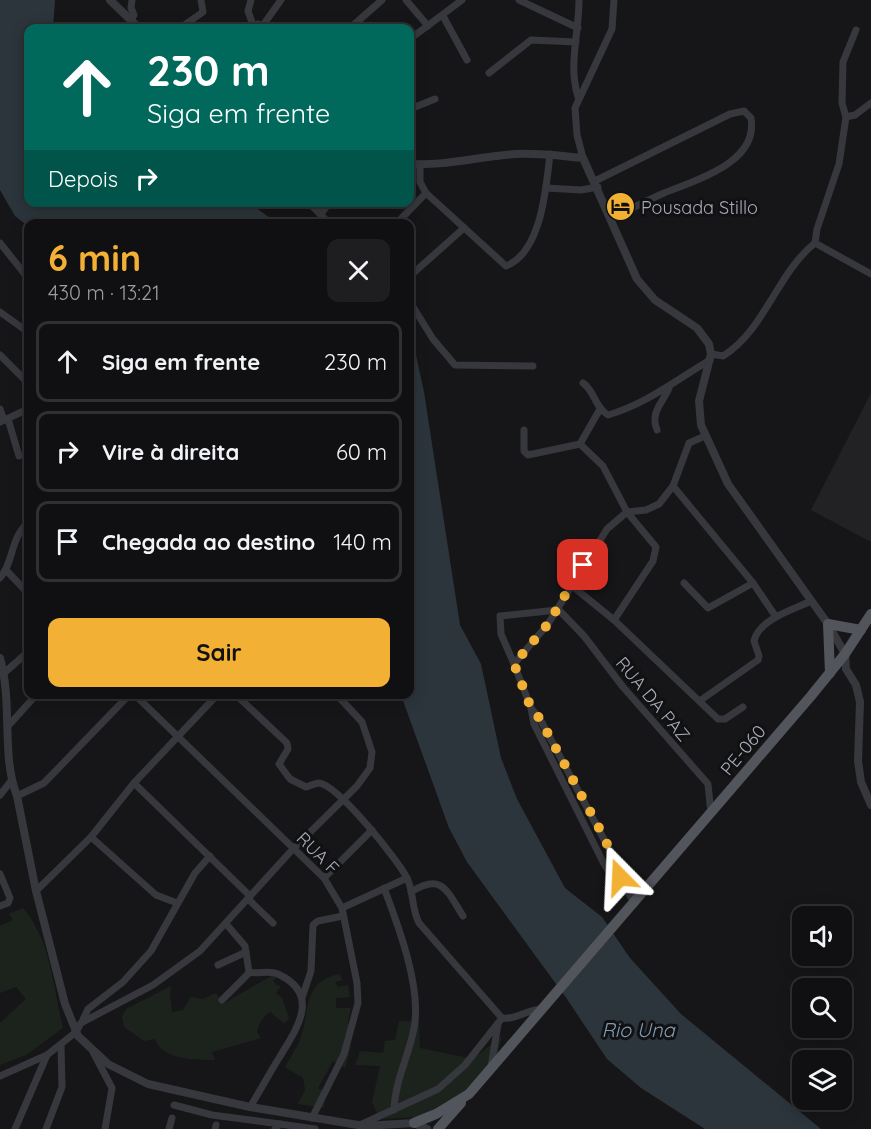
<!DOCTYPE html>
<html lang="pt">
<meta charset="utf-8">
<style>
body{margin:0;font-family:Quicksand,sans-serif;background:#1e1e20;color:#f1f3f6;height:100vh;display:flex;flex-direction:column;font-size:22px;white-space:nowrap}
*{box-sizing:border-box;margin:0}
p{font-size:20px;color:#9c9d9f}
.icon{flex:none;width:33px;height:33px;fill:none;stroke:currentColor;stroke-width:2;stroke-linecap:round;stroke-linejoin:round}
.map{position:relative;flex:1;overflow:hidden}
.sheet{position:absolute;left:24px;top:219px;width:390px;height:480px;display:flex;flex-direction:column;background:#101012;border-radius:12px;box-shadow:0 3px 15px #0003,0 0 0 2px #303032}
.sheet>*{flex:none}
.guide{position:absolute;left:24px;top:24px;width:390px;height:183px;border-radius:12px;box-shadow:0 3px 15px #0003,0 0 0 2px #303032;background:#00695c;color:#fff;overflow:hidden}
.buttons{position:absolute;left:792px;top:906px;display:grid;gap:12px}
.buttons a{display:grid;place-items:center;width:60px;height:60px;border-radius:12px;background:#101012;box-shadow:0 3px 15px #0003,0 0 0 2px #303032;font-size:30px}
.pin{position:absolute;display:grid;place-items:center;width:51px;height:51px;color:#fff;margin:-26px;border-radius:12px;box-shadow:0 3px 9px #0006}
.me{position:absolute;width:66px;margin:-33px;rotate:339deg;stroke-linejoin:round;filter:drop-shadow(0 0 4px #0008)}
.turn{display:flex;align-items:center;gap:21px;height:126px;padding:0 24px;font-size:27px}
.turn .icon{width:78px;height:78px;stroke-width:2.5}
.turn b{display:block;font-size:42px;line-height:51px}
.then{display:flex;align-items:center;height:57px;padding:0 24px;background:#0003;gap:12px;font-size:22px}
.round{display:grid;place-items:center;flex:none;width:63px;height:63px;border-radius:12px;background:#1e1e20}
.summary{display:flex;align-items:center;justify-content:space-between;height:102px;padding:0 24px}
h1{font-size:36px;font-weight:700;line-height:45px;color:#f2b134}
.cta{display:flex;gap:12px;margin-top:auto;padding:12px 24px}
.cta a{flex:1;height:69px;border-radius:12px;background:#f2b134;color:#111;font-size:24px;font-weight:700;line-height:69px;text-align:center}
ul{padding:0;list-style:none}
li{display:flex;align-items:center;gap:18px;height:81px;margin:0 12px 9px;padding:0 12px;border:3px solid #303032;border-radius:12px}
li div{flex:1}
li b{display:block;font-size:22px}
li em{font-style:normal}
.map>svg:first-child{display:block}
.built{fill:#222225}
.green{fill:#1c231d}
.water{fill:#2c353c}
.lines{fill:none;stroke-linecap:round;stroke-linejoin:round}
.minor{stroke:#37383d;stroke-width:7}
.tertiary{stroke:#37383d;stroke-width:8}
.primary{stroke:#53555c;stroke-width:10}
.route{stroke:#f2b134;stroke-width:10;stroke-dasharray:0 18}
.labels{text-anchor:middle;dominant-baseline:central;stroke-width:6;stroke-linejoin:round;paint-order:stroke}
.poi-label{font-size:18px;fill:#a8adb8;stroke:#111113;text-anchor:start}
.street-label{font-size:18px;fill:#a8adb8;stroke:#111113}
.water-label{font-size:20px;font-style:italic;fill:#7f9bb3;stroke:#111113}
</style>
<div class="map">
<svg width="871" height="1129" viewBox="0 0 871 1129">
<rect width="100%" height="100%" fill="#161618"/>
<!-- built -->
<path class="built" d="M871,393V542L811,510Z"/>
<!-- green -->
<g class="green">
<path d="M23,908C51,941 53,986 63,1028L26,1055L0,1065V1023L26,999L16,987L0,993V926L13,920L9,914Z"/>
<path d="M340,974L342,980L335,982L338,987L348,985L350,997L336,998V1008H351L348,1021L351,1047L345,1068L333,1061L318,1088L325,1091L324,1108L298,1104L305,1090L303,1078L285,1067C290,1059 295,1050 299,1042C311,1013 301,981 340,974Z"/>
<path d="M273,975L280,977L273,980L276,985L281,986L276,993L282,998L289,1018L285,1024L270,1012C262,1018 260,1022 257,1032L261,1038L212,1052L215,1060C196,1060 162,1060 155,1039L144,1041L124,1027L122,1017L126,1009L171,986L170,996L172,1012L183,1010L191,997L203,999L216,993L223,1004Z"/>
<path d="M399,1021L419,1022L420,1048L473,1059L502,1036L497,1056L468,1090L419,1117L380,1119L372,1102L380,1066L355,1065L360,1051L383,1053L385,1041L395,1040Z"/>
</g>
<!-- water -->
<g class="water">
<path d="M0,0H55L53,28H28V202L249,203L277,223L28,224V226L15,216L0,190Z"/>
<path d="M410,346L416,355L424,392L460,625L481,664L501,758L517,799L565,888L602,917L630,958L681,1014L821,1129H705L641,1088L607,1059L567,999L467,862L449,828L401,695L410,694Z"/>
</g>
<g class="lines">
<!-- minor -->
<g class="minor">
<path d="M251,0L248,11L253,25"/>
<path d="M406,0L428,26"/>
<path d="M519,0L578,28"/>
<path d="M443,16L467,60"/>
<path d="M131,20L134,15L131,8L132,0"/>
<path d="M180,28L203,12L201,0"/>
<path d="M238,28L258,24"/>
<path d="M261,28L281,0"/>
<path d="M350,28L382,0"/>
<path d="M410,39L462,0"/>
<path d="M489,73L531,40L576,42"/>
<path d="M578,97C568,65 579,34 579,0"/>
<path d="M410,109L435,99"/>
<path d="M846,117L855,115L871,103"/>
<path d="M583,158L577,135L575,108L612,29L614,0"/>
<path d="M595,181L730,114L744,111L751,118C759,163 694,181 664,193C646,201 628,210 610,219"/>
<path d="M546,188L581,190L598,187"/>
<path d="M426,193L506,266C542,252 546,187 550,154"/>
<path d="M308,202L330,224"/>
<path d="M321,214L330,202"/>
<path d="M396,224L426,193L420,182V164"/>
<path d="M0,243L28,278"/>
<path d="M815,243L817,229L839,164L846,117L842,103L843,62L856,30"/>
<path d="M815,243L871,274"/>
<path d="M410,276L464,228"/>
<path d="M410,302L433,339L455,365L533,366"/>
<path d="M0,312L28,332"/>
<path d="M711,354L723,356C765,330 777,273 815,243"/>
<path d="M0,355L28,383"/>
<path d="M583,383C595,391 595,408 608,415C646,404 676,380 710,360"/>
<path d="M0,409L4,420"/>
<path d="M8,419L19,456"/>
<path d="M0,422L28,409"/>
<path d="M524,430V451L528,455L580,444L600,409"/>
<path d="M657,430C650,412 662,404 669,388"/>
<path d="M580,444L603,466L627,512L656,547L653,561L614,620"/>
<path d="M673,486L753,583L776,617"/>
<path d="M6,570L24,589"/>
<path d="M0,578C14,562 10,538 28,523"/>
<path d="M684,583L708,608L753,583"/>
<path d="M571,585L614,620L718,719H725L743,707"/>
<path d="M558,609L584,636L623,687L708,784L711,814"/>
<path d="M514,664L501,634L500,616L557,610"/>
<path d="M4,673L28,652"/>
<path d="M134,694L324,878L342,908L357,983L358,1003L344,1054L312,1118"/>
<path d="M235,694L287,743L288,749L279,764L290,779L306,787C310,786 315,783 319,783C338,785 398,860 407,878C414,892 411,907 419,923L502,1018"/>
<path d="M701,700L758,660L759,656L754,641C759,619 793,610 811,601"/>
<path d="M531,708L540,719L617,864L621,875L617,880L613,879L603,862L534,724L531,708L514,664L548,624L607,529L627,512L646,510L659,504L673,486L689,443L705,436"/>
<path d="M9,725L37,694"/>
<path d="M134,783L250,896"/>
<path d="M0,795L11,781"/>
<path d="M17,796L44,783L130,694"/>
<path d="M91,837L156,895L177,903"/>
<path d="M0,874L10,898L8,903L0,906"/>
<path d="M324,878L372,830"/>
<path d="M619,879L635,903"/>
<path d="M384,888C398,925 422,988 414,1028C409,1056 395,1080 394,1110"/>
<path d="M36,891L91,837L134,783L218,694"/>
<path d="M411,892C442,872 447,891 463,916"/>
<path d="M248,899L273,923"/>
<path d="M342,908L407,878"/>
<path d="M227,925L245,946L249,972C259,975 269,969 280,975C322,996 295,1031 279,1058C269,1074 260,1091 250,1107"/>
<path d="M218,965L246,952"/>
<path d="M302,998L311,971L313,925L318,921L343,916"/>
<path d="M222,1000L250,972"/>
<path d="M502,1018C517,1020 528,1009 542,1009"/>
<path d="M82,1022L88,1009L123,982L151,951L195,873L210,856"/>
<path d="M93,1052L112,1088L105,1129"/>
<path d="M491,1067L498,1024"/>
<path d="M0,1076L47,1055"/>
<path d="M174,1105L212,1115L280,1124"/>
<path d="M360,1125L438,1089L465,1065L502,1018"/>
<path d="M15,1129L47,1055L76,1032L81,1023L153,985L200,951L293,849L357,786L370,768L372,752L362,722L336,694"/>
<path d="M46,1129L62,1087L61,1045"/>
<path d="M169,1129L172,1118"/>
<path d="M215,1129L216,1125"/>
<path d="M275,1129L280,1124L315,1129"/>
</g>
<!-- tertiary -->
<g class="tertiary">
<path d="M110,0L139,28"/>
<path d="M410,164C448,166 480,156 517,154C539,153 561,156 583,158L637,279L655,300L697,328L709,344L711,354L699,401L701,425L728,484L828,624L845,654L846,669L856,685L860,702L858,761L861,782L871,805"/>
<path d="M0,658C13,703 1,756 17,796L36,891L65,1004L78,1036L108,1064L148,1084L250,1107L364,1126L414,1123L427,1129"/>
</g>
<!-- primary -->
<g class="primary">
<path d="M830,673L828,624L861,630"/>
<path d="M414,1123L436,1114L469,1094L811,696L845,654L871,614"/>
<path d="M438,1129L461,1103"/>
</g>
</g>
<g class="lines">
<!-- route -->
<path class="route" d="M583,565L548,624L514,664L531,708L540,719L605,839L620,877"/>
</g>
<!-- icons -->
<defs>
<symbol id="hotel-disc" viewBox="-11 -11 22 22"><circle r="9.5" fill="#f2b134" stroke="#111113"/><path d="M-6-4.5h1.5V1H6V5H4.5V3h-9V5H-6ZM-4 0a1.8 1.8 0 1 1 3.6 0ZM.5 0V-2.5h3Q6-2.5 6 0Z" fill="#111"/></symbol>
</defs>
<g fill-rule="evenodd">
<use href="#hotel-disc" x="604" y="190" width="33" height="33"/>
</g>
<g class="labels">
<!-- poi labels -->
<g class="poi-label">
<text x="641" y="207">Pousada Stillo</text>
</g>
<!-- street labels -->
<g class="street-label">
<text transform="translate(653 699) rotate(50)">RUA DA PAZ</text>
<text transform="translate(743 750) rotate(-50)">PE-060</text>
<text transform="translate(318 853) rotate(45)">RUA F</text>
</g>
<!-- water labels -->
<g class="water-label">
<text x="638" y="1029">Rio Una</text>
</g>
</g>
</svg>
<div class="buttons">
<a><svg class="icon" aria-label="sound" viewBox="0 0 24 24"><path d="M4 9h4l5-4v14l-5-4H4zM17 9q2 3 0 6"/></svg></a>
<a><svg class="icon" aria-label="search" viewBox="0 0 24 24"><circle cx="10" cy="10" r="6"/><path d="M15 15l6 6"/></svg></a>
<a><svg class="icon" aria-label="layers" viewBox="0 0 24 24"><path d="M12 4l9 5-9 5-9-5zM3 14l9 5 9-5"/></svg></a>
</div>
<div class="pin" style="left:583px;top:565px;background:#d93025"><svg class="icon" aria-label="arrive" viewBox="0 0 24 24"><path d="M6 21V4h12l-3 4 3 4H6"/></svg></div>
<svg class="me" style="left:620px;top:877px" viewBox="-20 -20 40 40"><path d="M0-17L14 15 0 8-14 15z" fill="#f2b134" stroke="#fff" stroke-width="4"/></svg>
<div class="guide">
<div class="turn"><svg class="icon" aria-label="ahead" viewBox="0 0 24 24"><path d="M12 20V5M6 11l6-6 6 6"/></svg><div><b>230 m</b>Siga em frente</div></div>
<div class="then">Depois<svg class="icon" aria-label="right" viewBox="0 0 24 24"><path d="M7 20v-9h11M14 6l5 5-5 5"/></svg></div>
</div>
<section class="sheet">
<div class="summary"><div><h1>6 min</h1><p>430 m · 13:21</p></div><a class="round"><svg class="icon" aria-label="close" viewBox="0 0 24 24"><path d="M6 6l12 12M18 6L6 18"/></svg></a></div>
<ul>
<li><svg class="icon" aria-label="ahead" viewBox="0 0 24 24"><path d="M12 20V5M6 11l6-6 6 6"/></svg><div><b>Siga em frente</b></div><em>230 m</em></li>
<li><svg class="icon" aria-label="right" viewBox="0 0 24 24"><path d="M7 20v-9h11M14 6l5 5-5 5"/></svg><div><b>Vire à direita</b></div><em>60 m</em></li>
<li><svg class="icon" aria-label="arrive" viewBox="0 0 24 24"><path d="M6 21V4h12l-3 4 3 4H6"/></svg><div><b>Chegada ao destino</b></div><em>140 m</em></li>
</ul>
<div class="cta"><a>Sair</a></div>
</section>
</div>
